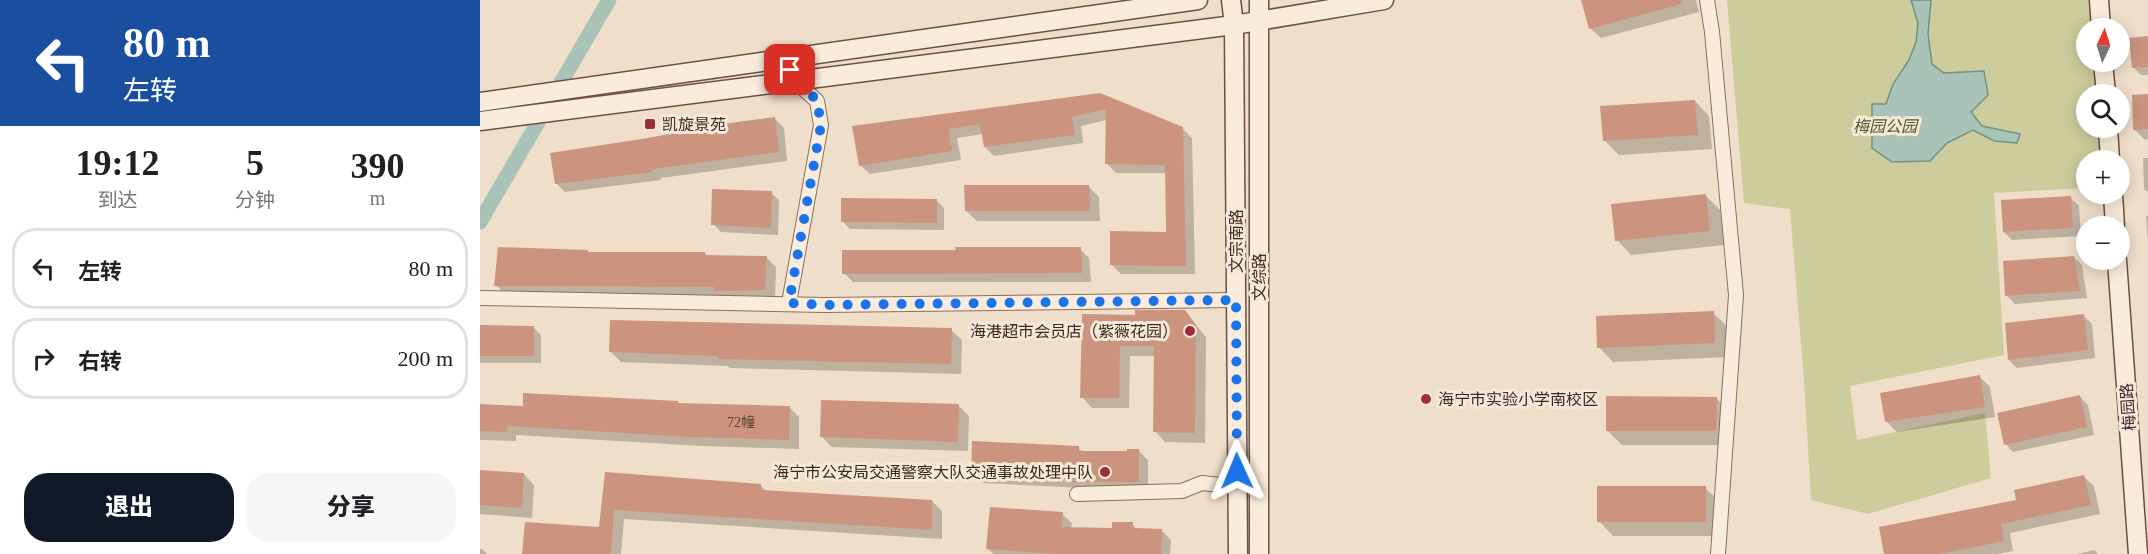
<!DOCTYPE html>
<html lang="zh">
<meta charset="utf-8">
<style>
body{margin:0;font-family:"Times New Roman","Noto Sans SC",serif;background:#f6f6f6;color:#202124;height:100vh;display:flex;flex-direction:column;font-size:22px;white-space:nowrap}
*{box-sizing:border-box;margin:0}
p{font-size:20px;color:#757577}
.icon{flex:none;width:33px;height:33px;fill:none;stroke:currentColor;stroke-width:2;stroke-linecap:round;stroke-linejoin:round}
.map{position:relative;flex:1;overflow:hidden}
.panel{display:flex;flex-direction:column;background:#fff;width:480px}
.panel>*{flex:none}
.hud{background:#1a4fa0;color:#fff;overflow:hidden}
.needle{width:39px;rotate:4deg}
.buttons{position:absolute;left:1596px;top:18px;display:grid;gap:12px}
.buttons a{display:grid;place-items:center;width:54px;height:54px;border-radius:50%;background:#fff;box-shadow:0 3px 15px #0003;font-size:30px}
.pin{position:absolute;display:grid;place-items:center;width:51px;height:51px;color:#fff;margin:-26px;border-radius:12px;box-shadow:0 3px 9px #0006}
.me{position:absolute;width:66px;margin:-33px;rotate:359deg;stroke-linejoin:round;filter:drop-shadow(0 0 4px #0008)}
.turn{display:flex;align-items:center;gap:21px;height:126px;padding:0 24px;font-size:27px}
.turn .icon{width:78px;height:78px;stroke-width:2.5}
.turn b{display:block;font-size:42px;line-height:51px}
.eta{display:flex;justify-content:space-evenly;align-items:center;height:102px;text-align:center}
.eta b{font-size:36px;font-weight:800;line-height:42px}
.cta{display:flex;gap:12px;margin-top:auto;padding:12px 24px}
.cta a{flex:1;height:69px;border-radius:24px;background:#111827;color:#fff;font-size:24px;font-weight:800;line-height:69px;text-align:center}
.cta a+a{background:#f6f6f6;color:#202124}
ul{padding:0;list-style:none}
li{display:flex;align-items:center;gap:18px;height:81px;margin:0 12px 9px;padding:0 12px;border:3px solid #e0e0e0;border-radius:24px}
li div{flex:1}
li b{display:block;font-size:22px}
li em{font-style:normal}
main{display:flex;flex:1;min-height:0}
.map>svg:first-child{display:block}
.green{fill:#cdcc9c}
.water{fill:#aac3b8;stroke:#709284;stroke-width:1.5}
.shadow{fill:#0003}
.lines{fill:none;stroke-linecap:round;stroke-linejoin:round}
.canal{stroke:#aac3b8;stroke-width:15}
.building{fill:#cc947f}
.street-casing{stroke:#8b6f5d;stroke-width:16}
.secondary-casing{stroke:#6d5040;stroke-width:21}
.street{stroke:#f9ecdd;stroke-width:14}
.secondary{stroke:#f9ecdd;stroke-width:18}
.route{stroke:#1a73e8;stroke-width:10;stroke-dasharray:0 18}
.poi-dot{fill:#9a2e3e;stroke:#f6e9d9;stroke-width:2}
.labels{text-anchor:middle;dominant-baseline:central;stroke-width:6;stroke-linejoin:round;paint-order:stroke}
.number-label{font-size:14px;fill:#604438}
.poi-label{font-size:16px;fill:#3c2a21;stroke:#f6e9d9;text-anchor:start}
.park-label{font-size:16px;font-style:italic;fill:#535828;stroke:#f6e9d9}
.street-label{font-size:16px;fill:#3c2a21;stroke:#f6e9d9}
</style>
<main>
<section class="panel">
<div class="hud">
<div class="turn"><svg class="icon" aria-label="left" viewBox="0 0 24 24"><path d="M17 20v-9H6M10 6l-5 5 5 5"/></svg><div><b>80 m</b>左转</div></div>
</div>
<div class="eta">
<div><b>19:12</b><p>到达</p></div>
<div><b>5</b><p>分钟</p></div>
<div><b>390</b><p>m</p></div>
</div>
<ul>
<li><svg class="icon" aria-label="left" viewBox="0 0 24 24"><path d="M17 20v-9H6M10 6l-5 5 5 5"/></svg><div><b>左转</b></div><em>80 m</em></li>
<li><svg class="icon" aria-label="right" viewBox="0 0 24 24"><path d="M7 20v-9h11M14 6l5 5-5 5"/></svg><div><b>右转</b></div><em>200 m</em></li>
</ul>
<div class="cta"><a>退出</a><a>分享</a></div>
</section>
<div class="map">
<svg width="1668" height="554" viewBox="0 0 1668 554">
<rect width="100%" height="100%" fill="#efdec9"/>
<!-- green -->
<path class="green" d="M1247,0H1619L1621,28H1606V62H1623L1626,94H1606V128H1628L1630,160H1606V188L1514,193L1524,355L1370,386L1377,440L1505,413L1511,478L1388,514L1331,500L1324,379L1310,209L1264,203Z"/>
<!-- water -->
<path class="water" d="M1431,0H1451L1448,34L1452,64L1464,73L1504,71L1508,95L1491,112L1502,126L1540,134L1537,143L1514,141L1493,130L1467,143L1450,161L1412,162L1392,148V104H1406L1413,84L1429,60L1436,42L1438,23Z"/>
<!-- shadow -->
<g class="shadow">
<path d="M1106,0H1216L1219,12L1121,38L1110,28Z"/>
<path d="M1668,38V75H1661L1653,67Z"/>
<path d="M620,95L702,128L712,138L715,274H641L632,265L688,233L687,173H636L627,164V120L601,126L603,143L514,156L505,147L503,134L477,138L481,160L390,174L380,165L374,127Z"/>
<path d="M1668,96V139L1665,140L1654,129Z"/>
<path d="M1215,101L1229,116L1232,149L1139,155L1124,140Z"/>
<path d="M295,119L304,128L307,161L181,178V180L85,192L76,183Z"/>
<path d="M1663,158H1668V192L1664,189Z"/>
<path d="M608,186L619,197L620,221H497L486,211Z"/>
<path d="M291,193L299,200L298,235L241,232L233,224Z"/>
<path d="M1225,195L1240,210L1244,245L1151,255L1137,240Z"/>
<path d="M1591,198L1599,206L1601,236L1532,240L1524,232Z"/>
<path d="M456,200L464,208V230L370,229L362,221Z"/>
<path d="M1666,216H1668V241Z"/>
<path d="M600,249L609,258L611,282H373L364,273Z"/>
<path d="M109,253H225L228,257H286L296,267L295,300L26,295L16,285Z"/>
<path d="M1594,257L1602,265L1607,298L1535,304L1527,296Z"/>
<path d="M705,312L726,337L725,443L685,442L675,431L676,356H650L649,408H612L602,397L657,316Z"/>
<path d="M1233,313L1248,327L1249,357L1133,362L1119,347Z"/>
<path d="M1604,316L1612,324L1615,358L1537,368L1529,360Z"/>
<path d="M0,327H53L61,335V363H0Z"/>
<path d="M471,330L482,340L481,374L250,368L247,366L141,362L131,352Z"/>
<path d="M1500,377L1510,387L1515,417L1417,432L1406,421Z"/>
<path d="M1600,397L1608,405L1614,435L1533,452L1526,444Z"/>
<path d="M1236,398L1251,413L1250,445H1142L1127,430Z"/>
<path d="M0,405L44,407L199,405L310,408L319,417V449L222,446L36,435V441L0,440Z"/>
<path d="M479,406L489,416L488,451L352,447L341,436Z"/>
<path d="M598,448L603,452H648L658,450L668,460V491L502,483L492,474Z"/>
<path d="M0,472L44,474L54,485L52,518L0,514Z"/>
<path d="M127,473L280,485L287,492L452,501L462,511V539L144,519L141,554H44L120,529Z"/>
<path d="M1604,477L1614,486L1620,514L1530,533L1533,551L1517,554H1406Z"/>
<path d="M1225,488L1240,502V536H1133L1119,521Z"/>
<path d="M582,514L592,523L591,529L634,530L652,524L658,530H681L691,540L690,554H513L508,549Z"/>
<path d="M0,549H2L7,554H0Z"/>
<path d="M1614,550L1618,554H1598Z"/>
</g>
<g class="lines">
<!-- canal -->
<path class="canal" d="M0,222L129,0"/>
</g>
<!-- building -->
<g class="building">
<path d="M1101,0H1202V4L1109,29Z"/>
<path d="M1668,36V67L1652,68L1649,38Z"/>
<path d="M620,93L703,127L706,266L630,265V231L686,232L685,165L625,164L626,109L592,117L595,135L504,147L500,124L469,129L472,151L379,166L372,126Z"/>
<path d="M1668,94V129L1653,130L1652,95Z"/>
<path d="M1215,100L1218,135L1123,141L1120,106Z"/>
<path d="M295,117L299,152L172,169L173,172L75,184L70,153L168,138L235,125Z"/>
<path d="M484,185H609L610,211H485Z"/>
<path d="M232,189L292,191L291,228L231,225Z"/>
<path d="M1226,194L1230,231L1135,241L1131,204Z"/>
<path d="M1591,196L1593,228L1523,232L1521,200Z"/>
<path d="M361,198L457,199V223L361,222Z"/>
<path d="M18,247L108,250V252H225V255L287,256L285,290L234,291V287L14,286Z"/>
<path d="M475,247H601L602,273L362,274V250H476Z"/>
<path d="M1594,256L1600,291L1525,296L1523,261Z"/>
<path d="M655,310H705L716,325L715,433L673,432L674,346H640L639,398H600L602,314L655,315Z"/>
<path d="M1234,311L1235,343L1117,348L1116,316Z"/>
<path d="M1604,314L1608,350L1528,360L1525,323Z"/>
<path d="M130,320L472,328L471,364L238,359V356L129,352Z"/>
<path d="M0,325L54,326V356H0Z"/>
<path d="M1500,375L1505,407L1405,422L1400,393Z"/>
<path d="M43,393L198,401V403L310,406L309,440L211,437L27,426V432L0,431V404L43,406Z"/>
<path d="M1600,395L1607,427L1524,445L1517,413Z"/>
<path d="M1126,396L1237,397L1236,431H1126Z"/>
<path d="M341,400L479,404L478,442L340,437Z"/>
<path d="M492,441L599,446V451H647V449H659V482H591V479L491,475Z"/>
<path d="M0,470L44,473L42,508L0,505Z"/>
<path d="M125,472L281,484V490L452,500V530L134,510L131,554H42L45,522L119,527Z"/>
<path d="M1604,475L1611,505L1521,524L1524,541L1460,554H1404L1399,527L1536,500L1534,490Z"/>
<rect x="1117" y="486" width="109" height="36"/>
<path d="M510,507L583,512L582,527L632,528V522H653V528L682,529L681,554H576L506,549Z"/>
</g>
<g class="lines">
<defs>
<g id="street">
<path d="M1227,0L1232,32L1256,295L1238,554"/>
<path d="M304,60L315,81L337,101L341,125L309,303"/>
<path d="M0,298L344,305L756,300"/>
<path d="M597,494L702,491L722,483L757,487"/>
</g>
<g id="secondary">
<path d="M751,0L754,25L758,554"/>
<path d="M1619,0L1621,28"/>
<path d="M1623,62L1626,94"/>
<path d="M0,102L718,0"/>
<path d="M0,121L754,25L904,0"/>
<path d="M1628,128L1630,160"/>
<path d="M1633,194L1635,226"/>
<path d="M1637,260L1658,554"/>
<path d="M779,554V0"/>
</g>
</defs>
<!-- street casing -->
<use href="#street" class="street-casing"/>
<!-- secondary casing -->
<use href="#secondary" class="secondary-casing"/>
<!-- street -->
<use href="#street" class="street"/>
<!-- secondary -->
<use href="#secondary" class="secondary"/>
</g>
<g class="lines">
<!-- route -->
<path class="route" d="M310,70L315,81L337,100L341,125L309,303L344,305L756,300L757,471"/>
</g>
<!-- markers -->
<g class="poi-dot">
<rect x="164" y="118" width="12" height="12" rx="3"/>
<circle cx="710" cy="331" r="6"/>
<circle cx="946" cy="399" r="6"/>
<circle cx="625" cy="472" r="6"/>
</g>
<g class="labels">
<!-- number labels -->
<g class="number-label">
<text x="261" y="422">72幢</text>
</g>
<!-- poi labels -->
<g class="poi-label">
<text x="182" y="124">凯旋景苑</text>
<text x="698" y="331" text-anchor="end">海港超市会员店（紫薇花园）</text>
<text x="958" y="399">海宁市实验小学南校区</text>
<text x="613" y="472" text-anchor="end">海宁市公安局交通警察大队交通事故处理中队</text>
</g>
<!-- park labels -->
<g class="park-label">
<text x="1405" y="126">梅园公园</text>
</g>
<!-- street labels -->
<g class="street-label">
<text transform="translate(756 241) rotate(-90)">文宗南路</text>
<text transform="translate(779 277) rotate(-90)">文综路</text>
<text transform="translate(1648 407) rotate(-94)">梅园路</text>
</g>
</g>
</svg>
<div class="buttons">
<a><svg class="needle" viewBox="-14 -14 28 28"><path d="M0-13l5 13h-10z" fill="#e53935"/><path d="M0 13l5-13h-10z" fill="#757577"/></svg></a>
<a><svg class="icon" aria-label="search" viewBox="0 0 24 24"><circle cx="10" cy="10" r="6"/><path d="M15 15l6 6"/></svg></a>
<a>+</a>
<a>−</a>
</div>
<div class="pin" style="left:310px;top:70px;background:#d93025"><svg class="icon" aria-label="arrive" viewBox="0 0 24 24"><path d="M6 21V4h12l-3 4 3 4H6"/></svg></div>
<svg class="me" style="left:757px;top:471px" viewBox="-20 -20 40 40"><path d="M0-17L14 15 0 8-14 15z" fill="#1a73e8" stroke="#fff" stroke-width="4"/></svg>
</div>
</main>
